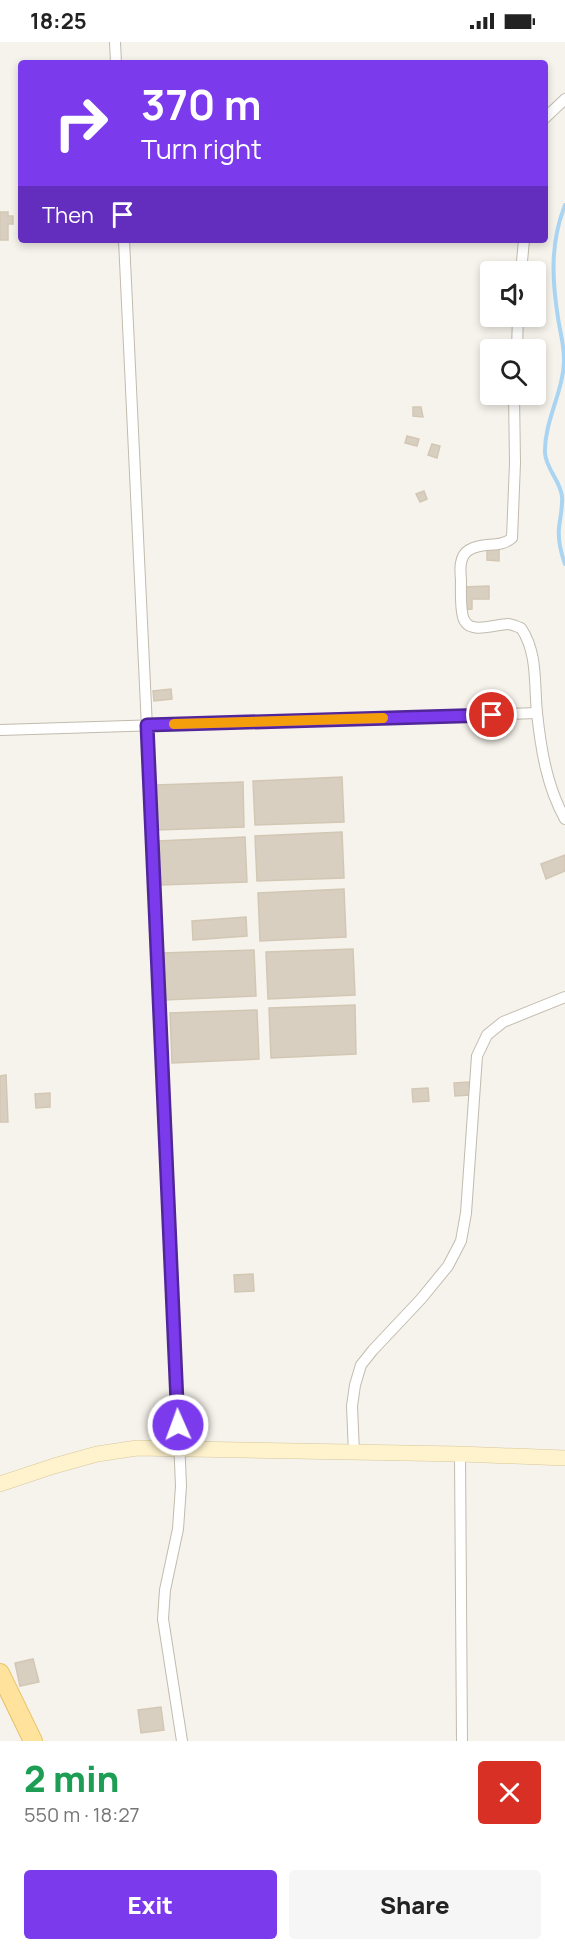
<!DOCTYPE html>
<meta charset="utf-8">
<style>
body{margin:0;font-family:Manrope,sans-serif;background:#f6f6f6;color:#222;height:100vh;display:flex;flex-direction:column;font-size:22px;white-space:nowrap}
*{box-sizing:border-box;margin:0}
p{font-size:20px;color:#767676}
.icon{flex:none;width:33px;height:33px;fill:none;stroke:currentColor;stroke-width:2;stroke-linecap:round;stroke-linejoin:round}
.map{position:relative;height:1699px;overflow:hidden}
.panel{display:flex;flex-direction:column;background:#fff;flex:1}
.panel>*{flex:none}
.banner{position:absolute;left:18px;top:18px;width:530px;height:183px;border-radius:6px;box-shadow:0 3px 9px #0003;background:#7c3aed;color:#fff;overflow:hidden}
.tools{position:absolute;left:480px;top:219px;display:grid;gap:12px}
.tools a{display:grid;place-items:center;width:66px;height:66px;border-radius:6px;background:#fff;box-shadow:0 3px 9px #0003;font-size:30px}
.pin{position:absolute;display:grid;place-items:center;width:51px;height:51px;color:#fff;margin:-26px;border:3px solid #fff;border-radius:50%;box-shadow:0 2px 6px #0007}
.me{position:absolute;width:66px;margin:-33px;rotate:358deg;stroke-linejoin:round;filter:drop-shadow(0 0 4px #0008)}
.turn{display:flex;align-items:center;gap:21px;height:126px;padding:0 24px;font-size:27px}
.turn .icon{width:78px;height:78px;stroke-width:2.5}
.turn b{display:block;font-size:42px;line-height:51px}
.then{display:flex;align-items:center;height:57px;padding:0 24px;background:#0003;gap:12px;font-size:22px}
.round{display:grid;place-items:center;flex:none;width:63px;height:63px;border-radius:6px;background:#f6f6f6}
.summary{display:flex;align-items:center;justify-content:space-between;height:102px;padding:0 24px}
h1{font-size:36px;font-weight:800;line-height:45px;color:#1e9e55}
.button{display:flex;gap:12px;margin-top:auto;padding:12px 24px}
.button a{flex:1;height:69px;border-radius:6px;background:#7c3aed;color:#fff;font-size:24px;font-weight:800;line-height:69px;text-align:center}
.button a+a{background:#f6f6f6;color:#222}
.status{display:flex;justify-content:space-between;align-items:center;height:42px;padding:0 30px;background:#fff;direction:ltr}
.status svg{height:16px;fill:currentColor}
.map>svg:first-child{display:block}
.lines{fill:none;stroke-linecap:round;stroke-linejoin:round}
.stream{stroke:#a9d4f2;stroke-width:4}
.building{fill:#d8cfc1;stroke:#d3c7b4;stroke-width:1.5}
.street-casing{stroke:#c2bbae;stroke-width:12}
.secondary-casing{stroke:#d6c79b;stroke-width:16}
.primary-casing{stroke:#e6c16a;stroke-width:20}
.street{stroke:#fff;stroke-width:10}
.secondary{stroke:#fff3cd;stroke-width:15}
.primary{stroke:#ffe39c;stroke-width:18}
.route-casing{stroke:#51269a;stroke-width:15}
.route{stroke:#7c3aed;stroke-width:10}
.slow{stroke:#f59e0b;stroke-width:10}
</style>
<div class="status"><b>18:25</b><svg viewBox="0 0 49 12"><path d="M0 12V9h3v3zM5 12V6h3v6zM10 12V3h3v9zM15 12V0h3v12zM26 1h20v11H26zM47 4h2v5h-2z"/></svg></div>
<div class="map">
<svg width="565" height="1699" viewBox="0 0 565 1699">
<rect width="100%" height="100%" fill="#f6f3ec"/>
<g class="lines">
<!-- stream -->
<path class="stream" d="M565,163C550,201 552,237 558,276C560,289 564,303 564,317C564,349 544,379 545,411C546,427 560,438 562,454C563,464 560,476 559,486C558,497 561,511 565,522"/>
</g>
<!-- building -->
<g class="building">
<path d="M0,170H8V174H13V182H8V198H0Z"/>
<path d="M413,365H421L423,375L413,374Z"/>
<path d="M407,394L419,397L417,404L405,401Z"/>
<path d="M432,402L440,404L437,416L428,413Z"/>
<path d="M424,449L427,457L420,460L416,452Z"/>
<path d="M487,505H499V519L487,518Z"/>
<path d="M489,544V557H472V567L463,568V545Z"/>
<path d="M171,647L172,657L154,659L153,649Z"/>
<path d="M342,735L344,780L255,783L253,739Z"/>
<path d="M243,740L244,785L157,788L156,743Z"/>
<path d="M342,790L344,836L257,839L255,794Z"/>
<path d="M245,795L247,840L160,843L158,799Z"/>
<path d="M565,813V829L546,837L541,822Z"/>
<path d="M344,847L346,895L260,899L258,851Z"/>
<path d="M246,875L247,894L193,898L192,879Z"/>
<path d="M353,907L355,953L268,957L266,910Z"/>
<path d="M254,908L256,954L164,958L162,911Z"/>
<path d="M355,963L356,1012L271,1016L269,966Z"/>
<path d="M257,968L259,1017L172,1021L170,971Z"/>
<path d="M6,1033L8,1080H0V1034Z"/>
<path d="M469,1040L470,1053L455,1054L454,1041Z"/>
<path d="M428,1046L429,1059L413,1060L412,1047Z"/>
<path d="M50,1051V1065L36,1066L35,1052Z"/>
<path d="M253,1232L254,1249L235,1250L234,1233Z"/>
<path d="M33,1617L39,1640L20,1644L15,1621Z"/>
<path d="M161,1665L164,1688L141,1691L138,1668Z"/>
</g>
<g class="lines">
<defs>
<g id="street">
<path d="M115,0L116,21"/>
<path d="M544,77L565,57"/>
<path d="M124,198L167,1110L181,1444L178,1487L165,1548L163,1577L182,1699"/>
<path d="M521,230L524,198"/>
<path d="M517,308L518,274"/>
<path d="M514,352L515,421L512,496C499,507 484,499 469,508C459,514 460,528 461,538C461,549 460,564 463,575C468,594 495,582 508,582C512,582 517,585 521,586C538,611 534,642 537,671C541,708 547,745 565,777"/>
<path d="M0,688L537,671"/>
<path d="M354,1411L352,1364L355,1343L361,1323L373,1308L421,1257L448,1224L461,1199L466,1171L477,1014L487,993L503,980L565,955"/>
<path d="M460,1412L462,1699"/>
</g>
<path id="secondary" d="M0,1442L54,1424L97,1412L137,1406L460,1412L565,1416"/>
<path id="primary" d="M0,1631L33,1699"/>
</defs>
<!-- street casing -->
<use href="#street" class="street-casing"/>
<!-- secondary casing -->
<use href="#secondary" class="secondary-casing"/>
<!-- primary casing -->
<use href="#primary" class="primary-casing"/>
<!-- street -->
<use href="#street" class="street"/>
<!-- secondary -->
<use href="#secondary" class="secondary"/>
<!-- primary -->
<use href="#primary" class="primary"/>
</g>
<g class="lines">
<defs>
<path id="route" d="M178,1383L147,683L492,673"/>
</defs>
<!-- route casing -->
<use href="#route" class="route-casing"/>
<!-- route -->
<use href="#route" class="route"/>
<!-- slow -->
<path class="slow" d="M174,682L383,676"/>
</g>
</svg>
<div class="tools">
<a><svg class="icon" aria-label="sound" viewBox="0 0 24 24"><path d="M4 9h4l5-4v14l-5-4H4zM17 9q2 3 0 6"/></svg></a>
<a><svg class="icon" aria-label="search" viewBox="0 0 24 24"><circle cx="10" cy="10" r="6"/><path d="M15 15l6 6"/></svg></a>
</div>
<div class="pin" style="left:492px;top:673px;background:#d93025"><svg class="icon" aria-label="arrive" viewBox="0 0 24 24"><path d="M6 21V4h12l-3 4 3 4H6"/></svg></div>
<svg class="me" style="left:178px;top:1383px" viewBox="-20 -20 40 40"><circle r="17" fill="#7c3aed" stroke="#fff" stroke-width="3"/><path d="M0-11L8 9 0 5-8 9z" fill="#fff"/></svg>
<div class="banner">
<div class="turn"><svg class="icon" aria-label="right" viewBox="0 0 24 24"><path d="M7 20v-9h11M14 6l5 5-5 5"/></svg><div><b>370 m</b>Turn right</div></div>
<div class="then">Then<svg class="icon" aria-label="arrive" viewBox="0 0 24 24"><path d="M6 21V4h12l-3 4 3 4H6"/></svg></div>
</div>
</div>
<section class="panel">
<div class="summary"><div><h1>2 min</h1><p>550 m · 18:27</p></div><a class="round" style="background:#d93025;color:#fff"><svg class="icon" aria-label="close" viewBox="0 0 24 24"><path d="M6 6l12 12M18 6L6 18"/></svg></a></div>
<div class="button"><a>Exit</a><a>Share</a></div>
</section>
